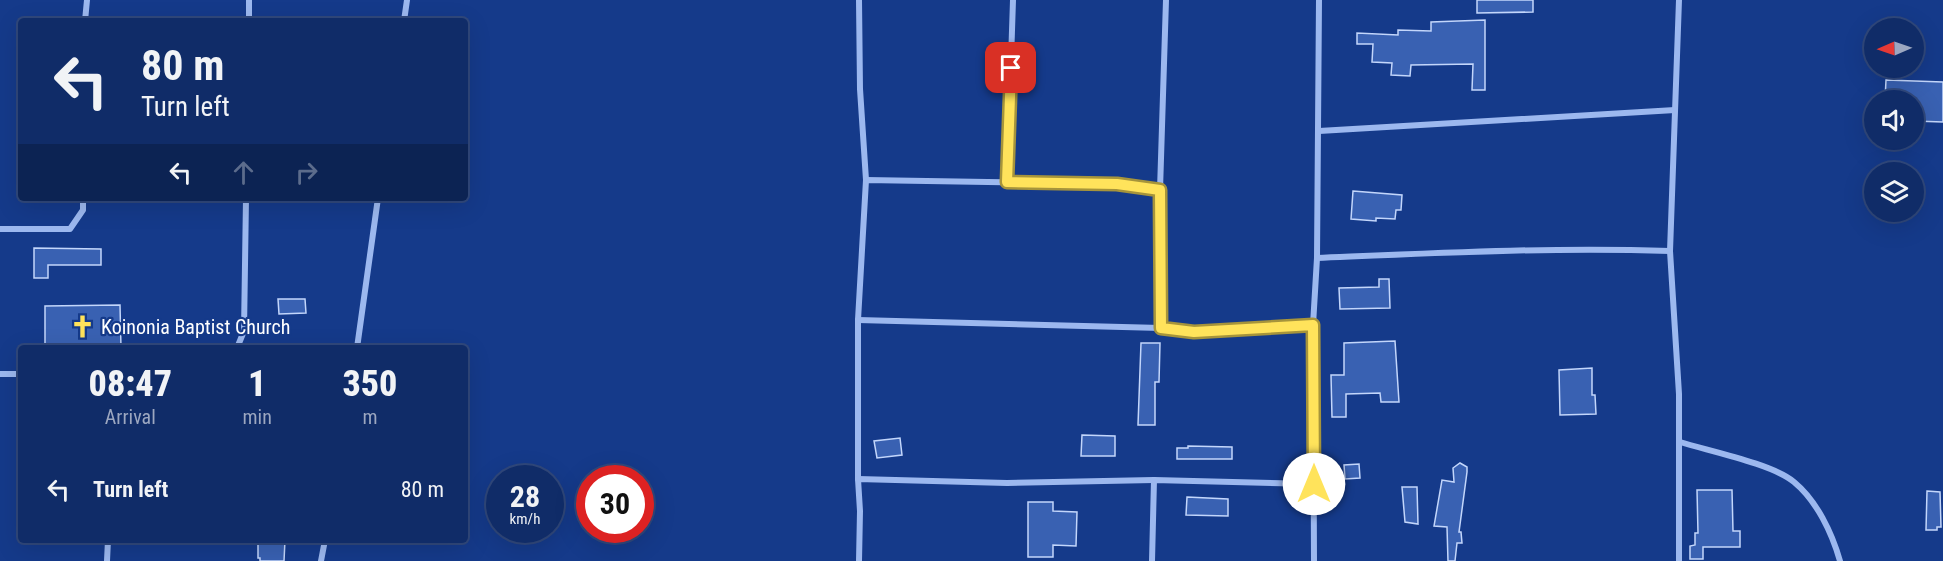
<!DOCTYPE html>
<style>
body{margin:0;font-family:"Roboto Condensed",sans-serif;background:#19346e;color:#f1f3f6;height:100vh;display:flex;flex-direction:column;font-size:22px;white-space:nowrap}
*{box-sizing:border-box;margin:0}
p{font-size:20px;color:#9ca7c0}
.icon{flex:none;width:33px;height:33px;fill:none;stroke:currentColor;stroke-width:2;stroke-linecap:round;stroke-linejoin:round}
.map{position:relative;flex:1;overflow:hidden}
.details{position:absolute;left:18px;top:345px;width:450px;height:198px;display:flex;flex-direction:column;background:#102c68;border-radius:6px;box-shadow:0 6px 24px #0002,0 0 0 2px #30487c}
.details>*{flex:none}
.top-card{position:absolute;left:18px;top:18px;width:450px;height:183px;border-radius:6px;box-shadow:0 6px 24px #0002,0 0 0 2px #30487c;background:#102c68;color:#f1f3f6;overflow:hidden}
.needle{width:39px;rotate:268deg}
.fabs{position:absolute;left:1864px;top:18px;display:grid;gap:12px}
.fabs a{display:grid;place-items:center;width:60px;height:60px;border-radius:50%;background:#102c68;box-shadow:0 6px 24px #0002,0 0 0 2px #30487c;font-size:30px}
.speed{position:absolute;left:486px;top:465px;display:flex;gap:12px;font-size:30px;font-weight:700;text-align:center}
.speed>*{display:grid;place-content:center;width:78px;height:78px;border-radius:50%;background:#102c68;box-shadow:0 6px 24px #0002,0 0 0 2px #30487c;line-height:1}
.speed small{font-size:15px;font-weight:400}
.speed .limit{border:9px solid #d22;background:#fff;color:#111}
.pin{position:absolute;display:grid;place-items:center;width:51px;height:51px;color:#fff;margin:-26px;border-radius:12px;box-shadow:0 3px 9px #0006}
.me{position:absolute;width:66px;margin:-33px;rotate:0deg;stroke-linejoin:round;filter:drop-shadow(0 0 4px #0008)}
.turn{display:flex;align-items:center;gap:21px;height:126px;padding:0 24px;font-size:27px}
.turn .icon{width:78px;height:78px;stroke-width:2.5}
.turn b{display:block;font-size:42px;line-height:51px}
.lanes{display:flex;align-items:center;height:57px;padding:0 24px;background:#0003;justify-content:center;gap:30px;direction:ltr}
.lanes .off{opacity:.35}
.eta{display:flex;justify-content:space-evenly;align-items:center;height:102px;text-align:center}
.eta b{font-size:36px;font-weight:800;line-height:42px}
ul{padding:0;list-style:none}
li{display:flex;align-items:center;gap:18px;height:84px;padding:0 24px}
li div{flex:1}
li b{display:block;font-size:22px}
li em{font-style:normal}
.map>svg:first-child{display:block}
.building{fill:#3961b2;stroke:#c3d6fb;stroke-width:1.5}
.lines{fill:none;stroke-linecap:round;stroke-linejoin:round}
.minor{stroke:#9cb8ef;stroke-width:6}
.route-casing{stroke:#a6943b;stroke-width:15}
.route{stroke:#ffe35b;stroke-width:10}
.labels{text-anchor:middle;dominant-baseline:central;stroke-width:4.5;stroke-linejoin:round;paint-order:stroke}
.poi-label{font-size:20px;fill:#fff;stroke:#153a8a;text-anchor:start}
</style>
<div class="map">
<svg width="1943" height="561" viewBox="0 0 1943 561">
<rect width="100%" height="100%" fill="#153a8a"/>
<!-- building -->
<g class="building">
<path d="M1477,0H1533V12L1477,13Z"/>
<path d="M1485,20V90H1472L1473,64L1411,65L1410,76L1391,75L1392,63L1372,62L1373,44H1357V33L1398,35V30L1431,31V22Z"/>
<path d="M1886,80L1943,82V122L1914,121V100H1885Z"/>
<path d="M1353,191L1402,195L1401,210H1396L1395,219L1376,218V221L1351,219Z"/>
<path d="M34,248L101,249V265H48V278H34Z"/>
<path d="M1379,279H1389L1390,308L1340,309L1339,288L1379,287Z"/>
<path d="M278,299H305L306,313L279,314Z"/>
<path d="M120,305L121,348H45V306Z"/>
<path d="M1395,341L1399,402H1381L1380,393L1346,394V417H1332L1331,375H1344V343Z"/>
<path d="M1141,343H1160L1159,382H1155V425H1138Z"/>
<path d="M1592,368V395H1595L1596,414L1560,415L1559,370Z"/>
<path d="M1082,435L1115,436V456H1081Z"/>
<path d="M900,438L902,455L877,458L874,441Z"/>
<path d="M1188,446L1232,447V459H1177V448H1188Z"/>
<path d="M1460,463L1467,467V472L1459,532H1461L1462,543H1457L1455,561H1448L1447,527L1434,526L1442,480L1454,482L1453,468Z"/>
<path d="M1359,464L1360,478L1345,479L1344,465Z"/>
<path d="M1402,487H1417L1418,524L1405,522Z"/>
<path d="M1697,490H1732L1733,531H1740V547H1703V559H1690V546L1695,545V533H1698Z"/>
<path d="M1927,491L1940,492L1941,527H1937V530H1926Z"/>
<path d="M1187,497L1228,499V516L1186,515Z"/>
<path d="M1028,502H1053V511L1077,512L1076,546L1053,545V557H1028Z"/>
<path d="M258,540H285L284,561H260V558H258Z"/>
</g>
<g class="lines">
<!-- minor -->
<g class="minor">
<path d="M859,0L860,89L866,180"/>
<path d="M1679,0L1670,251L1679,394V561"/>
<path d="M85,21L87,0"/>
<path d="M249,21V0"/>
<path d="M404,21L407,0"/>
<path d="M1319,131L1675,110"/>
<path d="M1007,182L1013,0"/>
<path d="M0,229H70L83,210V198"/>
<path d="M1317,258C1435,253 1552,247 1670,251"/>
<path d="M858,320L1161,328L1194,331L1313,325"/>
<path d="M1161,328L1160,190L1166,0"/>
<path d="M237,348L244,331L246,198"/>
<path d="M357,348L378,198"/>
<path d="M0,374H21"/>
<path d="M1680,442C1709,451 1773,464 1794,482C1817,501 1832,533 1840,561"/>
<path d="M858,479V320L866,180L1117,184L1160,190"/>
<path d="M107,561L108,540"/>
<path d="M321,561L325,540"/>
<path d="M859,561L860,511L858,479L1007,483L1154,480"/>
<path d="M1152,561L1154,480L1314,484"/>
<path d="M1314,561L1313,325L1317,258L1319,0"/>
</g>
</g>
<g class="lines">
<defs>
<path id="route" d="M1011,68L1007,182L1117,184L1160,190L1161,328L1194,332L1313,325L1314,484"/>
</defs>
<!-- route casing -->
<use href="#route" class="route-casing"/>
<!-- route -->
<use href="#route" class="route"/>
</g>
<!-- icons -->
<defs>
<symbol id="church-bare" viewBox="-9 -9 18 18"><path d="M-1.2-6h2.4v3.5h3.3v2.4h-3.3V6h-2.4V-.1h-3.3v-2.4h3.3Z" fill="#ffe35b" stroke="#153a8a" stroke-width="2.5" paint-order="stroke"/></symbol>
</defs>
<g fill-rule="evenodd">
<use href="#church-bare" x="66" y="310" width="33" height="33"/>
</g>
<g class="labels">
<!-- poi labels -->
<g class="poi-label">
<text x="101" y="327">Koinonia Baptist Church</text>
</g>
</g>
</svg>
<div class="fabs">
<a><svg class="needle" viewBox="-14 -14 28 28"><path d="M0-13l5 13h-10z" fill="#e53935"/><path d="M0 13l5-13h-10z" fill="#9ca7c0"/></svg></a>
<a><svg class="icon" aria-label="sound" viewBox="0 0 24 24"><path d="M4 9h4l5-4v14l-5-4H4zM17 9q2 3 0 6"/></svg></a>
<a><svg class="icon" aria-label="layers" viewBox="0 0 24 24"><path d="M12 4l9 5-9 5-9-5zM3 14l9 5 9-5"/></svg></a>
</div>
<div class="speed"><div>28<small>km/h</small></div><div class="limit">30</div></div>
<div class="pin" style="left:1011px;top:68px;background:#d93025"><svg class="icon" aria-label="arrive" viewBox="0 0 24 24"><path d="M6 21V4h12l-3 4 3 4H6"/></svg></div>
<svg class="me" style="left:1314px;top:484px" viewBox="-20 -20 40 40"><circle r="19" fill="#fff"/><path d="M0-13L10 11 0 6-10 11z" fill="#ffe35b"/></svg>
<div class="top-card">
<div class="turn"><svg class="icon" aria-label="left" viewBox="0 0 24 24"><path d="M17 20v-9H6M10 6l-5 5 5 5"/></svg><div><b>80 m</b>Turn left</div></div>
<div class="lanes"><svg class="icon" aria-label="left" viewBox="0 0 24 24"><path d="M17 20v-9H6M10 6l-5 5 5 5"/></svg><svg class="icon off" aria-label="ahead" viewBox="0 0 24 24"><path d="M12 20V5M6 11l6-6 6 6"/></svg><svg class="icon off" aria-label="right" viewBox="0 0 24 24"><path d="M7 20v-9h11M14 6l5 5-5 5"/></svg></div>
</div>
<section class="details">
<div class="eta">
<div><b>08:47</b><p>Arrival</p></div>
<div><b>1</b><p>min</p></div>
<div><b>350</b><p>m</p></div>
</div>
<ul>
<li><svg class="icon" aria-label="left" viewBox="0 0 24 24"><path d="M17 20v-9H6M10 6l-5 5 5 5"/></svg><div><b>Turn left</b></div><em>80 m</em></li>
</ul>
</section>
</div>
